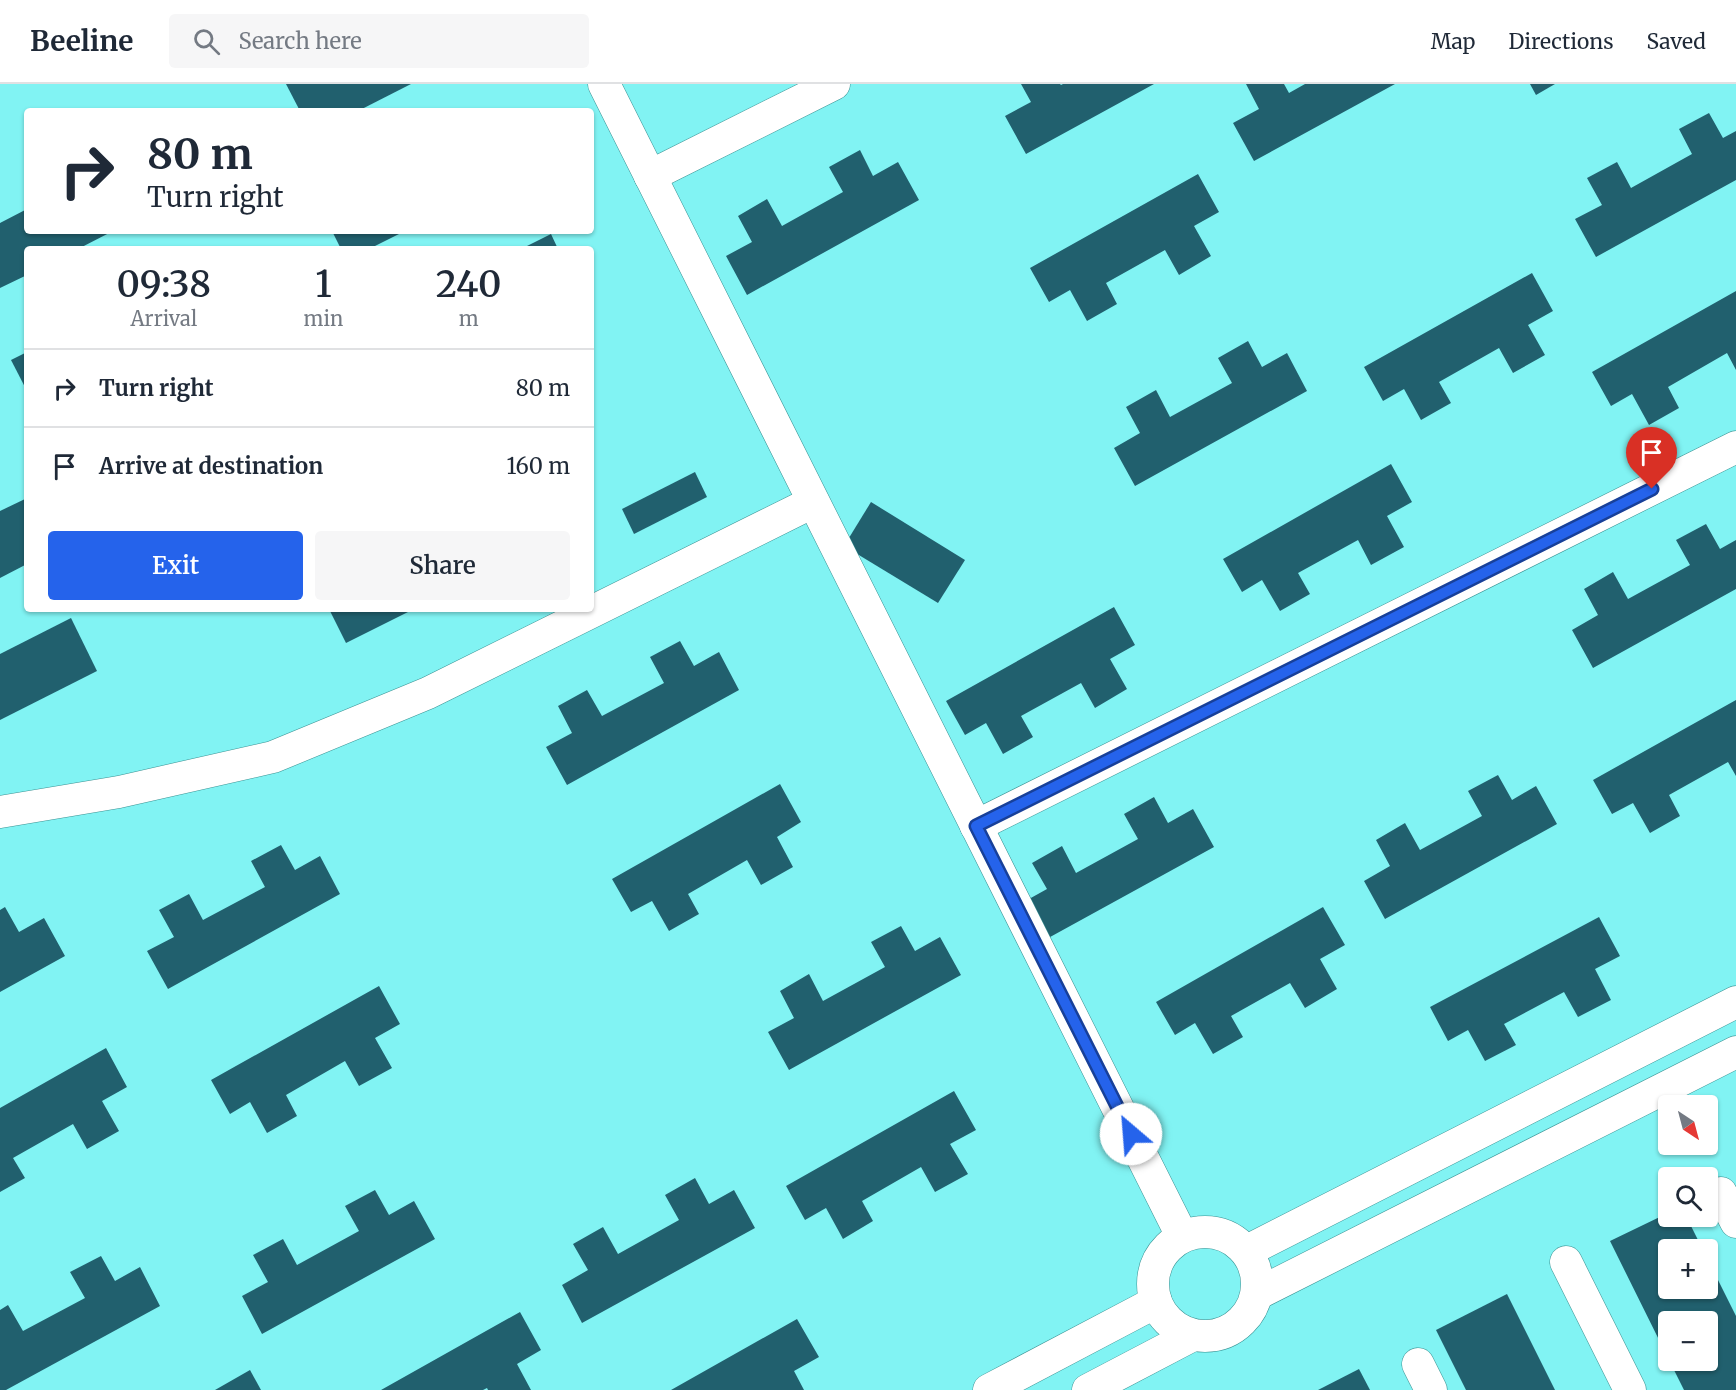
<!DOCTYPE html>
<meta charset="utf-8">
<style>
body{margin:0;font-family:Merriweather,serif;background:#f6f6f7;color:#1f2937;height:100vh;display:flex;flex-direction:column;font-size:22px;white-space:nowrap}
*{box-sizing:border-box;margin:0}
p{font-size:20px;color:#747a83}
.icon{flex:none;width:33px;height:33px;fill:none;stroke:currentColor;stroke-width:2;stroke-linecap:round;stroke-linejoin:round}
.map{position:relative;flex:1;overflow:hidden}
.sheet{position:absolute;left:24px;top:162px;width:570px;height:366px;display:flex;flex-direction:column;background:#fff;border-radius:6px;box-shadow:0 2px 4px #0004}
.sheet>*{flex:none}
.guide{position:absolute;left:24px;top:24px;width:570px;height:126px;border-radius:6px;box-shadow:0 2px 4px #0004;background:#fff;color:#1f2937;overflow:hidden}
.needle{width:39px;rotate:144deg}
.tools{position:absolute;left:1658px;top:1011px;display:grid;gap:12px}
.tools a{display:grid;place-items:center;width:60px;height:60px;border-radius:6px;background:#fff;box-shadow:0 2px 4px #0004;font-size:30px}
.pin{position:absolute;display:grid;place-items:center;width:51px;height:51px;color:#fff;margin:-62px -26px;border-radius:50% 50% 50% 0;rotate:-45deg;box-shadow:0 0 6px #0007}
.pin .icon{rotate:45deg}
.me{position:absolute;width:66px;margin:-33px;rotate:333deg;stroke-linejoin:round;filter:drop-shadow(0 0 4px #0008)}
.turn{display:flex;align-items:center;gap:21px;height:126px;padding:0 24px;font-size:27px}
.turn .icon{width:78px;height:78px;stroke-width:2.5}
.turn b{display:block;font-size:42px;line-height:51px}
.eta{display:flex;justify-content:space-evenly;align-items:center;height:102px;text-align:center}
.eta b{font-size:36px;font-weight:600;line-height:42px}
.button{display:flex;gap:12px;margin-top:auto;padding:12px 24px}
.button a{flex:1;height:69px;border-radius:6px;background:#2563eb;color:#fff;font-size:24px;font-weight:600;line-height:69px;text-align:center}
.button a+a{background:#f6f6f7;color:#1f2937}
ul{padding:0;list-style:none}
li{display:flex;align-items:center;gap:18px;height:78px;padding:0 24px;border-top:2px solid #e0e1e3}
li div{flex:1}
li b{display:block;font-size:22px}
li em{font-style:normal}
header{display:flex;align-items:center;gap:36px;box-sizing:border-box;height:84px;padding:0 30px;background:#fff;border-bottom:2px solid #e0e1e3}
header strong{font-size:28px}
nav{display:flex;gap:33px;margin-inline-start:auto;font-size:21px}
.search{width:420px;height:54px;background:#f6f6f7;display:flex;align-items:center;gap:15px;box-sizing:border-box;padding:0 21px;border-radius:6px;color:#747a83;font-size:22px}
.map>svg:first-child{display:block}
.building{fill:#21606e}
.lines{fill:none;stroke-linecap:round;stroke-linejoin:round}
.minor-casing{stroke:#3a9293;stroke-width:33}
.minor{stroke:#fff;stroke-width:32}
.route-casing{stroke:#184099;stroke-width:15}
.route{stroke:#2563eb;stroke-width:10}
</style>
<header>
<strong>Beeline</strong>
<div class="search"><svg class="icon" aria-label="search" viewBox="0 0 24 24"><circle cx="10" cy="10" r="6"/><path d="M15 15l6 6"/></svg>Search here</div>
<nav><a>Map</a><a>Directions</a><a>Saved</a></nav>
</header>
<div class="map">
<svg width="1736" height="1306" viewBox="0 0 1736 1306">
<rect width="100%" height="100%" fill="#81f3f3"/>
<!-- building -->
<g class="building">
<path d="M286,0H411L358,27H300Z"/>
<path d="M1021,0H1060L1061,1L1063,0H1154L1026,70L1005,32L1031,18Z"/>
<path d="M1246,0H1284L1289,9L1305,0H1395L1254,77L1233,39L1259,25Z"/>
<path d="M1530,0H1555L1536,11Z"/>
<path d="M1709,29L1723,54L1736,47V96L1596,173L1575,135L1602,121L1587,94L1617,78L1631,104L1692,70L1679,45Z"/>
<path d="M860,66L873,92L898,78L919,116L747,211L726,172L752,158L738,132L767,115L782,142L843,108L829,83Z"/>
<path d="M1198,90L1219,128L1194,142L1211,172L1179,191L1165,166L1106,199L1117,220L1087,237L1070,206L1049,218L1030,184Z"/>
<path d="M27,125V147H113L78,165H27V191L0,204V139Z"/>
<path d="M332,147H405L369,165H341Z"/>
<path d="M551,150L558,165H521Z"/>
<path d="M1532,189L1553,227L1528,241L1545,271L1513,289L1499,264L1439,298L1451,319L1421,336L1404,305L1383,317L1364,283Z"/>
<path d="M1736,207V286L1727,269L1668,303L1679,324L1649,341L1632,310L1611,322L1592,288Z"/>
<path d="M1248,257L1262,283L1287,269L1307,307L1135,402L1114,364L1140,349L1126,323L1156,306L1170,333L1232,299L1218,274Z"/>
<path d="M27,268V307L11,276Z"/>
<path d="M1391,380L1412,418L1387,432L1404,463L1371,481L1358,456L1298,489L1310,510L1280,527L1262,496L1242,508L1223,475Z"/>
<path d="M695,388L707,413L634,450L622,425Z"/>
<path d="M25,415L27,419V480L0,494V427Z"/>
<path d="M871,418L965,476L938,519L844,462Z"/>
<path d="M1706,440L1720,465L1736,456V505L1593,584L1572,546L1598,531L1584,505L1613,488L1628,515L1690,481L1676,456Z"/>
<path d="M1114,523L1135,561L1110,575L1127,605L1095,624L1081,599L1021,632L1033,653L1003,670L986,639L965,651L946,617Z"/>
<path d="M329,525H414L346,559Z"/>
<path d="M71,534L97,587L0,636V570Z"/>
<path d="M680,557L694,582L719,568L739,606L567,701L546,663L572,649L558,622L587,606L602,632L664,599L650,573Z"/>
<path d="M1736,616V692L1728,678L1669,711L1680,732L1650,749L1633,719L1612,730L1593,696Z"/>
<path d="M1498,691L1512,716L1536,702L1557,740L1385,835L1364,797L1390,782L1376,756L1405,739L1420,766L1482,732L1468,707Z"/>
<path d="M780,700L801,738L777,753L793,783L761,801L747,776L688,810L699,830L669,847L652,817L631,828L612,795Z"/>
<path d="M1154,713L1168,739L1193,725L1214,763L1041,858L1020,820L1047,805L1032,779L1062,762L1076,789L1138,755L1124,730Z"/>
<path d="M281,761L295,786L320,772L340,810L168,905L147,867L174,853L159,826L189,810L203,836L265,803L251,777Z"/>
<path d="M5,823L19,848L44,834L65,872L0,908V826Z"/>
<path d="M1323,823L1345,861L1320,875L1337,905L1305,924L1290,899L1231,932L1243,953L1213,970L1195,939L1175,951L1156,918Z"/>
<path d="M1599,833L1620,872L1595,885L1611,916L1578,933L1564,908L1504,940L1516,961L1485,977L1468,946L1448,957L1430,923Z"/>
<path d="M901,842L915,867L940,853L961,891L789,986L768,948L794,934L780,907L809,890L823,917L885,883L871,858Z"/>
<path d="M379,902L400,940L375,954L392,984L359,1002L345,977L286,1011L297,1032L267,1049L250,1018L230,1030L211,996Z"/>
<path d="M106,964L127,1003L102,1017L119,1047L87,1065L73,1040L13,1074L25,1094L0,1108V1024Z"/>
<path d="M954,1007L976,1046L950,1060L968,1090L935,1108L921,1083L862,1117L873,1137L843,1155L826,1124L805,1136L786,1102Z"/>
<path d="M695,1094L709,1120L734,1106L755,1144L582,1239L562,1201L588,1186L573,1160L603,1143L618,1170L679,1136L665,1111Z"/>
<path d="M375,1106L389,1131L414,1117L435,1155L262,1250L242,1212L268,1198L253,1171L283,1155L297,1181L359,1147L345,1122Z"/>
<path d="M1668,1129V1132H1686L1703,1166H1668V1204H1707V1174L1736,1232V1306H1684L1669,1276H1707V1238H1668V1274L1610,1157Z"/>
<path d="M101,1172L115,1197L140,1183L160,1222L6,1306H0V1226L8,1221L23,1247L85,1214L70,1188Z"/>
<path d="M1507,1210L1555,1306H1466L1436,1246Z"/>
<path d="M520,1228L541,1266L517,1280L531,1306H488L487,1304L483,1306H381Z"/>
<path d="M797,1235L819,1273L794,1287L804,1306H671Z"/>
<path d="M1359,1285L1370,1306H1318Z"/>
<path d="M250,1286L261,1306H215Z"/>
</g>
<g class="lines">
<defs>
<g id="minor">
<path d="M604,0L1182,1152"/>
<path d="M650,92L834,0"/>
<path d="M0,728L119,708L273,673L428,609L813,418"/>
<path d="M976,742L1736,363"/>
<path d="M1721,1109L1736,1138"/>
<circle cx="1205" cy="1200" r="52"/>
<path d="M1247,1167L1736,918"/>
<path d="M1566,1178L1630,1306"/>
<path d="M1257,1210L1736,968"/>
<path d="M1418,1280L1431,1306"/>
<path d="M989,1306L1156,1218"/>
<path d="M1088,1306L1193,1251"/>
</g>
</defs>
<!-- minor casing -->
<use href="#minor" class="minor-casing"/>
<!-- minor -->
<use href="#minor" class="minor"/>
</g>
<g class="lines">
<defs>
<path id="route" d="M1131,1050L976,742L1652,405"/>
</defs>
<!-- route casing -->
<use href="#route" class="route-casing"/>
<!-- route -->
<use href="#route" class="route"/>
</g>
</svg>
<div class="tools">
<a><svg class="needle" viewBox="-14 -14 28 28"><path d="M0-13l5 13h-10z" fill="#e53935"/><path d="M0 13l5-13h-10z" fill="#747a83"/></svg></a>
<a><svg class="icon" aria-label="search" viewBox="0 0 24 24"><circle cx="10" cy="10" r="6"/><path d="M15 15l6 6"/></svg></a>
<a>+</a>
<a>−</a>
</div>
<div class="pin" style="left:1652px;top:405px;background:#d93025"><svg class="icon" aria-label="arrive" viewBox="0 0 24 24"><path d="M6 21V4h12l-3 4 3 4H6"/></svg></div>
<svg class="me" style="left:1131px;top:1050px" viewBox="-20 -20 40 40"><circle r="19" fill="#fff"/><path d="M0-13L10 11 0 6-10 11z" fill="#2563eb"/></svg>
<div class="guide">
<div class="turn"><svg class="icon" aria-label="right" viewBox="0 0 24 24"><path d="M7 20v-9h11M14 6l5 5-5 5"/></svg><div><b>80 m</b>Turn right</div></div>
</div>
<section class="sheet">
<div class="eta">
<div><b>09:38</b><p>Arrival</p></div>
<div><b>1</b><p>min</p></div>
<div><b>240</b><p>m</p></div>
</div>
<ul>
<li><svg class="icon" aria-label="right" viewBox="0 0 24 24"><path d="M7 20v-9h11M14 6l5 5-5 5"/></svg><div><b>Turn right</b></div><em>80 m</em></li>
<li><svg class="icon" aria-label="arrive" viewBox="0 0 24 24"><path d="M6 21V4h12l-3 4 3 4H6"/></svg><div><b>Arrive at destination</b></div><em>160 m</em></li>
</ul>
<div class="button"><a>Exit</a><a>Share</a></div>
</section>
</div>
